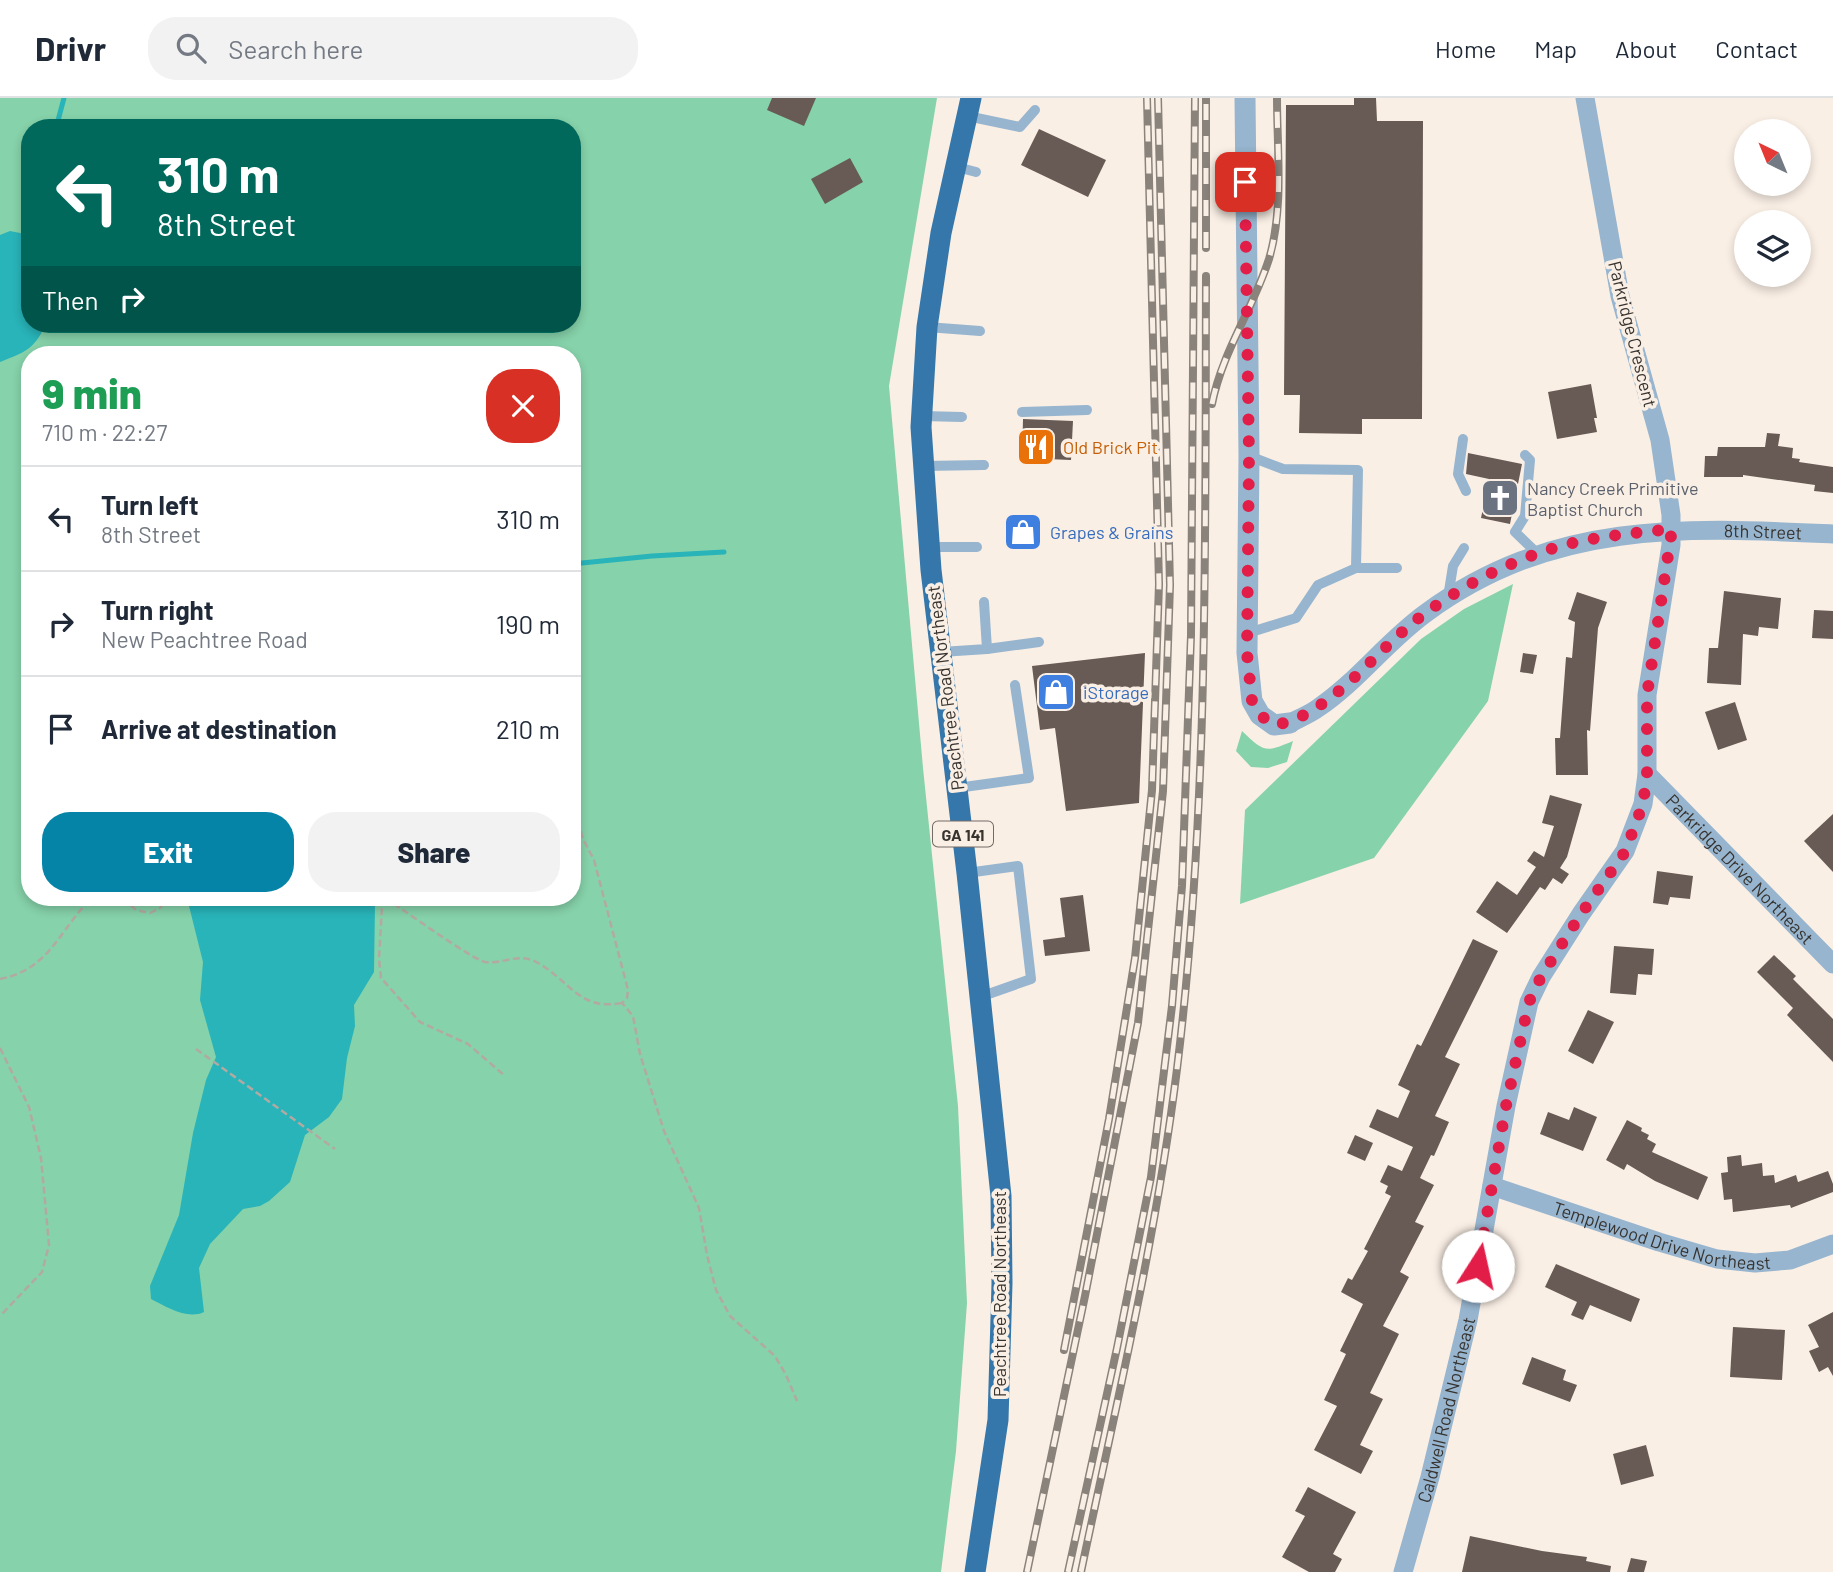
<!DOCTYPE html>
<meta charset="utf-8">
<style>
body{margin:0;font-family:Barlow,sans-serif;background:#f2f2f3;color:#1f2937;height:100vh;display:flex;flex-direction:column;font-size:26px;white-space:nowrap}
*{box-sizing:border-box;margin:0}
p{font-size:23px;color:#747a83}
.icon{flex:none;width:38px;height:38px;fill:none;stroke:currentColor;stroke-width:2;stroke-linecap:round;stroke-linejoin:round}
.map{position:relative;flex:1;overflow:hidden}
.side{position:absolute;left:21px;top:248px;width:560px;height:560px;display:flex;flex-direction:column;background:#fff;border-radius:28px;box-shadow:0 4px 10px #0003}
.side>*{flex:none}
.top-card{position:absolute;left:21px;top:21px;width:560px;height:214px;border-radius:28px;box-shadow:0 4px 10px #0003;background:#00695c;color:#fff;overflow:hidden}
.needle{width:46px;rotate:317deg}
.tools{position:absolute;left:1734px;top:21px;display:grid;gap:14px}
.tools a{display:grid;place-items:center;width:77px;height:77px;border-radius:50%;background:#fff;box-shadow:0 4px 10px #0003;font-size:35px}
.pin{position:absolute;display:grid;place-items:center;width:60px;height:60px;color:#fff;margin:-30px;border-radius:14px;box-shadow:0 4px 10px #0006}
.me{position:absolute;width:77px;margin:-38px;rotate:10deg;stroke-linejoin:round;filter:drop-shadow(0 0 5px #0008)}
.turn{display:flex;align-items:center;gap:24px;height:147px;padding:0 21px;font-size:32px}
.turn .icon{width:91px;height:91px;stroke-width:2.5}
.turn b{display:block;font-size:49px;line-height:60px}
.then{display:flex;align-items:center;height:66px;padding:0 21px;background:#0003;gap:14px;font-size:26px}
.round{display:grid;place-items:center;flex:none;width:74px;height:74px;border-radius:28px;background:#f2f2f3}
.overview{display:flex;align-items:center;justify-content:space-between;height:119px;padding:0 21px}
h1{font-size:42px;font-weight:800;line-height:52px;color:#1e9e55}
.primary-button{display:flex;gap:14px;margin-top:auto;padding:14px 21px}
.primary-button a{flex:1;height:80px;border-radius:28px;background:#0584a8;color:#fff;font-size:28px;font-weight:800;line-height:80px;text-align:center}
.primary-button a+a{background:#f2f2f3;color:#1f2937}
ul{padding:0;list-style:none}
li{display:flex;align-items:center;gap:21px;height:105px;padding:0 21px;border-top:2px solid #e0e1e3}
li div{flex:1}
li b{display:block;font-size:26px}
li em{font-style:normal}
header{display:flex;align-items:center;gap:42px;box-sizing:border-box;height:98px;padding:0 35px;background:#fff;border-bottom:2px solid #e0e1e3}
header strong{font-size:33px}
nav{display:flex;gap:38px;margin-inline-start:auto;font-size:24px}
.search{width:490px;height:63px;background:#f2f2f3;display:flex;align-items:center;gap:18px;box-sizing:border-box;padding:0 24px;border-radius:28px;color:#747a83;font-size:26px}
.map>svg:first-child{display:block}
.green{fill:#86d2aa;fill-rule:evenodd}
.water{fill:#28b4b9}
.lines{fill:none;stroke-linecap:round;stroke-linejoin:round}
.stream{stroke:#28b4b9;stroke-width:5}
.building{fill:#685b56}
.path{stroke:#b2aaa2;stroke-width:2.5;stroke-dasharray:7 3.5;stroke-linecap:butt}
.service{stroke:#97b5cf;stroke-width:10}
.minor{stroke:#97b5cf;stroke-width:19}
.tertiary{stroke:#97b5cf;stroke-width:21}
.trunk{stroke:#3577aa;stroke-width:21}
.rail-casing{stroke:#8a837c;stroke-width:8}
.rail{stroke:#faefe5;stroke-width:5;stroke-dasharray:16;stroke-linecap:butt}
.route{stroke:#e11d48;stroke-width:12;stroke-dasharray:0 21.6}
.labels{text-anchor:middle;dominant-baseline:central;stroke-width:7;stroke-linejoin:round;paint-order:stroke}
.shield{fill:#faefe5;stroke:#726b66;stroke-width:2}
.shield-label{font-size:16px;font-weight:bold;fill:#37332f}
.street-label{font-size:18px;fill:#37332f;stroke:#faefe5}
.food-label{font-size:18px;fill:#c56008;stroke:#faefe5;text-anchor:start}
.worship-label{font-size:18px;fill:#5b616d;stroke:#faefe5;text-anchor:start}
.shop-label{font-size:18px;fill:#366cbe;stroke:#faefe5;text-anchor:start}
</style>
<header>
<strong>Drivr</strong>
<div class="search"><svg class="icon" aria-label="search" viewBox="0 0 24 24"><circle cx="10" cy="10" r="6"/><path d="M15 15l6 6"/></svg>Search here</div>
<nav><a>Home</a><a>Map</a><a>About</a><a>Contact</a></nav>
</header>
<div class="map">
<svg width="1833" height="1474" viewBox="0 0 1833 1474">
<rect width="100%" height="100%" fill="#faefe5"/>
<!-- green -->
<g class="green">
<path d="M0,0H937L889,288L923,670L958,1008L967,1205L956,1353L941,1474H0ZM30,30H572V226H30ZM30,257H572V800H30Z"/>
<path d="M1513,486L1488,603L1374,760L1240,806L1245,712L1421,541L1464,511Z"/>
<path d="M1242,633C1264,654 1265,655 1293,643L1287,664L1268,670L1251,669L1236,653Z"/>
</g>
<!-- water -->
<g class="water">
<path d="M10,133L30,137V226H46C34,252 25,254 0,264V137Z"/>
<path d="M187,800H372L375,805L374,874L354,907L355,928L347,960L342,1001L329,1019L305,1037L290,1084L269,1103L260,1108L243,1111L210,1146L199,1170L204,1214C187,1222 167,1209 151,1201L150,1188L179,1117L193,1035L206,982L216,959L200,902L203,864Z"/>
</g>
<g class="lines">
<!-- stream -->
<g class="stream">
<path d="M56,30L64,0"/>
<path d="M572,466L652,458L724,454"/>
</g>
</g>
<!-- building -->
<g class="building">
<path d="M772,0H816L804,28L767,12Z"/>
<path d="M1354,0H1376L1377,23H1423L1422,321H1362V336L1299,335L1300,297H1284L1286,7H1354Z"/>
<path d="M1039,31L1106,62L1088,99L1021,67Z"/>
<path d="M850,60L863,84L825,106L811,81Z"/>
<path d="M1591,286L1597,320H1594L1597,334L1557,341L1548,294Z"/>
<path d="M1023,321L1073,323L1071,362L1022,360Z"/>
<path d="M1767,335L1780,336L1778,348L1793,350L1792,360L1800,361L1799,364L1833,369V395L1814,393L1815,387L1743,377V379H1704L1705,358H1717L1718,349H1765Z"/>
<path d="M1468,355L1522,366L1510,426L1481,420L1489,381L1466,376Z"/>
<path d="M1724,493L1781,500L1778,531L1759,529L1758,538L1743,536L1741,587L1707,585L1709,550H1718Z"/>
<path d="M1577,494L1607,504L1598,530L1590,633L1587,632L1588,677H1556L1555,640H1560L1566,559L1572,560L1575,524L1568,521Z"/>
<path d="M1814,512L1833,513V541L1812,540Z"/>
<path d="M1145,555L1139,705L1066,713L1055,630L1040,632L1032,568Z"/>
<path d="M1523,555L1537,557L1533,576L1520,574Z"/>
<path d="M1735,604L1747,642L1718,652L1705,614Z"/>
<path d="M1550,697L1582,706L1567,759L1560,770L1569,776L1562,786L1553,780L1545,792L1540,789L1507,835L1476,814L1497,783L1517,797L1536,769L1527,763L1534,753L1544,759L1554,728L1542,725Z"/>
<path d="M1833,716V774L1804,743Z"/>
<path d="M1657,773L1693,778L1690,801L1670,799L1668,807L1653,805Z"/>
<path d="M1083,797L1090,853L1045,858L1043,842L1065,839L1060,800Z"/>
<path d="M1473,841L1498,853L1445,959L1460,966L1435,1018L1449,1024L1434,1058L1431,1057L1420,1080L1434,1087L1415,1124L1424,1128L1400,1174L1409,1179L1383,1228L1399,1236L1370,1295L1383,1301L1360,1347L1373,1353L1361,1376L1314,1352L1337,1308L1324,1302L1346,1256L1340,1253L1363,1206L1341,1194L1348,1180L1352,1182L1368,1153L1364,1151L1391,1098L1385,1095L1388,1088L1380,1084L1388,1067L1402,1073L1413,1049L1369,1029L1377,1011L1398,1020L1410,993L1398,987L1417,946L1421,948Z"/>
<path d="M1614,848L1654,851L1652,877L1638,876L1636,897L1610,895Z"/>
<path d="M1774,857L1796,878L1793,881L1833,921V964L1787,917L1793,910L1757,874Z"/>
<path d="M1588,912L1614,924L1593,966L1568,953Z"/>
<path d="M1574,1009L1597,1019L1583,1053L1540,1036L1548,1014L1569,1022Z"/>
<path d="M1627,1022L1642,1030L1641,1033L1649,1037L1647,1041L1656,1046L1652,1054L1708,1079L1698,1102L1655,1083L1627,1066L1624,1072L1606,1062Z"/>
<path d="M1355,1037L1373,1045L1365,1063L1347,1055Z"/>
<path d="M1741,1057L1742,1068L1762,1065L1763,1078L1774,1077L1775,1085L1796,1077L1798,1084L1828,1073L1833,1086V1094L1791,1110L1790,1107L1733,1114L1732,1101L1724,1102L1721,1075L1728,1074L1727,1059Z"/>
<path d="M1556,1166L1640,1201L1631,1224L1590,1207L1583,1222L1571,1217L1577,1204L1545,1189Z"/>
<path d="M1833,1214V1278L1828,1269L1819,1274L1809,1253L1819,1249L1808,1227Z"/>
<path d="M1733,1229L1785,1232L1782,1282L1730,1279Z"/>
<path d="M1532,1259L1566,1272L1563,1282L1577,1287L1570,1304L1522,1286Z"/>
<path d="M1646,1347L1654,1378L1621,1387L1613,1356Z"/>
<path d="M1308,1389L1356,1414L1333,1456L1342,1461L1335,1474H1309L1282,1459L1305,1418L1295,1413Z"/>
<path d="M1470,1438L1542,1453L1587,1459L1586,1463L1611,1468L1610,1474H1462Z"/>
<path d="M1631,1460L1647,1463L1644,1474H1627Z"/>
</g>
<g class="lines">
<!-- path -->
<g class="path">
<path d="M572,703L583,741L594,762L628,892L627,900L622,905L633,918L640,956L664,1033L699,1110L707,1157L716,1192L730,1218L775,1258L786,1277L797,1303"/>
<path d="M123,800L136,812L150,815L160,810L168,800"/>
<path d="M380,800L382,809L379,861L381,880L420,924L468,946L505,978"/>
<path d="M385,800C401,810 473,862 485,864C504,866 521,854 538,865C570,883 579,913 622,905"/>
<path d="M0,881C51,871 59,831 92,800"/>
<path d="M0,950L29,1009L41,1060L49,1147L42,1174L0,1218"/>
<path d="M196,951L335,1051"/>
</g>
<!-- service -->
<g class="service">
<path d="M967,18L1020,29L1035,12"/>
<path d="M957,69L976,74"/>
<path d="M927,229L980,233"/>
<path d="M1022,314L1087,312"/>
<path d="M922,318L962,319"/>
<path d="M1463,341L1458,376L1466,393"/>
<path d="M1525,357L1530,362L1525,418L1515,434L1538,456"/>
<path d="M1249,358L1283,371L1358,372L1356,470H1397"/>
<path d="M924,368L984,367"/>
<path d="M930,449H977"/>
<path d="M1448,499L1453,468L1464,450"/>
<path d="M1248,535L1296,520L1318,487L1356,470"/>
<path d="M987,551L1039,544"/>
<path d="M941,554L987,551L984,504"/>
<path d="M957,690L1029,680L1015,587"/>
<path d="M967,775L1018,768L1031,881L980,899"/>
</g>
<!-- minor -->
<g class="minor">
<path id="s1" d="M1290,625C1300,620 1310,616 1318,610C1358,583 1387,543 1426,515C1553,422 1684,429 1833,436"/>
<path id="s2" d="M1647,676L1833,866"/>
<path id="s3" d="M1492,1088L1659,1144L1717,1161L1755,1165L1790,1162L1833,1146"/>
<path id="s4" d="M1403,1474L1430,1379L1468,1222L1506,1008L1529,904L1541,879L1581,816L1625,753L1643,706L1647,676V597L1671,447V417L1660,342L1620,198L1585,0"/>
</g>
<!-- tertiary -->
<path class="tertiary" d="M1245,0L1249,358L1247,555L1252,603L1260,617L1274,627L1290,625"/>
<!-- trunk -->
<path class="trunk" d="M971,0L941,135L927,229L921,329L931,472L967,775L1001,1098L1002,1185L998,1322L975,1474"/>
<defs>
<g id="rail">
<path d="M1206,150V0"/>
<path d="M1212,306C1222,254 1253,211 1269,161C1284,110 1277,52 1277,0"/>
<path d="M1064,1252L1109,1021L1135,860L1152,692L1159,486L1147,0"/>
<path d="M1027,1474L1085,1198L1138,925L1163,693L1170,487L1158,0"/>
<path d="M1068,1474L1117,1250L1151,1079L1172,908L1182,788L1191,537L1195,0"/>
<path d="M1081,1474C1116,1307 1156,1141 1177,971C1209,709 1205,443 1206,178"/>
</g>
</defs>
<!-- rail casing -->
<use href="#rail" class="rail-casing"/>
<!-- rail -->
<use href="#rail" class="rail"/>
</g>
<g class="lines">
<!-- route -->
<path class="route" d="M1245,84L1249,358L1247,555L1252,603L1260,617L1274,627C1332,618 1379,547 1427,514C1464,487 1507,465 1551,451C1589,439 1632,435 1672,431L1647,597V676L1643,706L1625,754L1581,816L1541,879L1529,904L1506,1008L1478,1168"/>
</g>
<!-- icons -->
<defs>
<symbol id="restaurant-square" viewBox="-11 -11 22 22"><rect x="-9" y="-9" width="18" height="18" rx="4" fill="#e8710a" stroke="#faefe5"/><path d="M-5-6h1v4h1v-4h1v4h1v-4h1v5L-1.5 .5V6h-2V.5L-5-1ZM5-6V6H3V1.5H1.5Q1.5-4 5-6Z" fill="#fff"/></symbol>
<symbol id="church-square" viewBox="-11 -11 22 22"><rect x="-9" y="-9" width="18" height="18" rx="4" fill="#6b7280" stroke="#faefe5"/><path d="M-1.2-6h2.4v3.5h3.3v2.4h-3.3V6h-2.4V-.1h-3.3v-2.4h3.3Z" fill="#fff"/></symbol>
<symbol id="shop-square" viewBox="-11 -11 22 22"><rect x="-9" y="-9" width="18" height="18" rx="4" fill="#3f7fe0" stroke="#faefe5"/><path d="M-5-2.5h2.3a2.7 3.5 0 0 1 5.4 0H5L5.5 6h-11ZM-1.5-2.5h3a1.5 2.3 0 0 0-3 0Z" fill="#fff"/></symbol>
</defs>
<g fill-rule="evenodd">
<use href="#restaurant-square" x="1014" y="327" width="44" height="44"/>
<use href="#church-square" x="1478" y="378" width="44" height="44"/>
<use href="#shop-square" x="1001" y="412" width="44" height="44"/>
<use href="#shop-square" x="1034" y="572" width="44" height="44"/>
</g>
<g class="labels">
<!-- shield labels -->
<rect class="shield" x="933" y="723.5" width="60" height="25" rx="5"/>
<g class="shield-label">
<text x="963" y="736">GA 141</text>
</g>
<!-- street labels -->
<g class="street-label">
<text transform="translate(1633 236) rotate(76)">Parkridge Crescent</text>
<text stroke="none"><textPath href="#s1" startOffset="530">8th Street</textPath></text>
<text transform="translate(945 590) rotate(-97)">Peachtree Road Northeast</text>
<text stroke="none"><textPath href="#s2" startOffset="133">Parkridge Drive Northeast</textPath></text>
<text stroke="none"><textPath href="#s3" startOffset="178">Templewood Drive Northeast</textPath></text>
<text transform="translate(999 1196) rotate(-90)">Peachtree Road Northeast</text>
<text stroke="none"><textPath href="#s4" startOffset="168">Caldwell Road Northeast</textPath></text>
</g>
<!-- food labels -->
<g class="food-label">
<text x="1063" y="349">Old Brick Pit</text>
</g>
<!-- worship labels -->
<g class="worship-label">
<text x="1527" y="390">Nancy Creek Primitive<tspan x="1527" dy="21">Baptist Church</tspan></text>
</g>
<!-- shop labels -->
<g class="shop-label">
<text x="1050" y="434">Grapes &amp; Grains</text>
<text x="1083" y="594">iStorage</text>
</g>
</g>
</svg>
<div class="tools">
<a><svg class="needle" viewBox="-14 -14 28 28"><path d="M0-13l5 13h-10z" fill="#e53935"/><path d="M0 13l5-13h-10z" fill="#747a83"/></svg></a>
<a><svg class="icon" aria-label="layers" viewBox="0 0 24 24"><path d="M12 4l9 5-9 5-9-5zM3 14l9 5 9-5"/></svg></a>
</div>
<div class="pin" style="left:1245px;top:84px;background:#d93025"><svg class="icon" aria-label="arrive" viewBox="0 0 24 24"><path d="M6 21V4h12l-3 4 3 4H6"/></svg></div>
<svg class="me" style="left:1478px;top:1168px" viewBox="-20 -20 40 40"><circle r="19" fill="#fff"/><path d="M0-13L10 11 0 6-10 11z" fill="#e11d48"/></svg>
<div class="top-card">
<div class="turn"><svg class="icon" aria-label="left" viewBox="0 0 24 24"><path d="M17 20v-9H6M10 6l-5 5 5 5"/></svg><div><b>310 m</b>8th Street</div></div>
<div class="then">Then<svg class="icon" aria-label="right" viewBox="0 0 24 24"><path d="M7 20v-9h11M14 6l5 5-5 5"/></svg></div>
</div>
<section class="side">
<div class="overview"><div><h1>9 min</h1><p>710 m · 22:27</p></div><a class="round" style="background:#d93025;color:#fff"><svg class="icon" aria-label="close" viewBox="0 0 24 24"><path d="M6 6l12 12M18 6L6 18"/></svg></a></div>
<ul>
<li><svg class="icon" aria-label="left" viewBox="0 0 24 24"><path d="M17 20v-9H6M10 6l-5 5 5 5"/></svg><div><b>Turn left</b><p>8th Street</p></div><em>310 m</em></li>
<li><svg class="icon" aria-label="right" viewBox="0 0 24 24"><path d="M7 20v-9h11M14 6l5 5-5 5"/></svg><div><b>Turn right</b><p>New Peachtree Road</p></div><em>190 m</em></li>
<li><svg class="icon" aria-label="arrive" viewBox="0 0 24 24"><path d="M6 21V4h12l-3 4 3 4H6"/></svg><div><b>Arrive at destination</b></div><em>210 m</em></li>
</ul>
<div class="primary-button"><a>Exit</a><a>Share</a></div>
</section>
</div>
